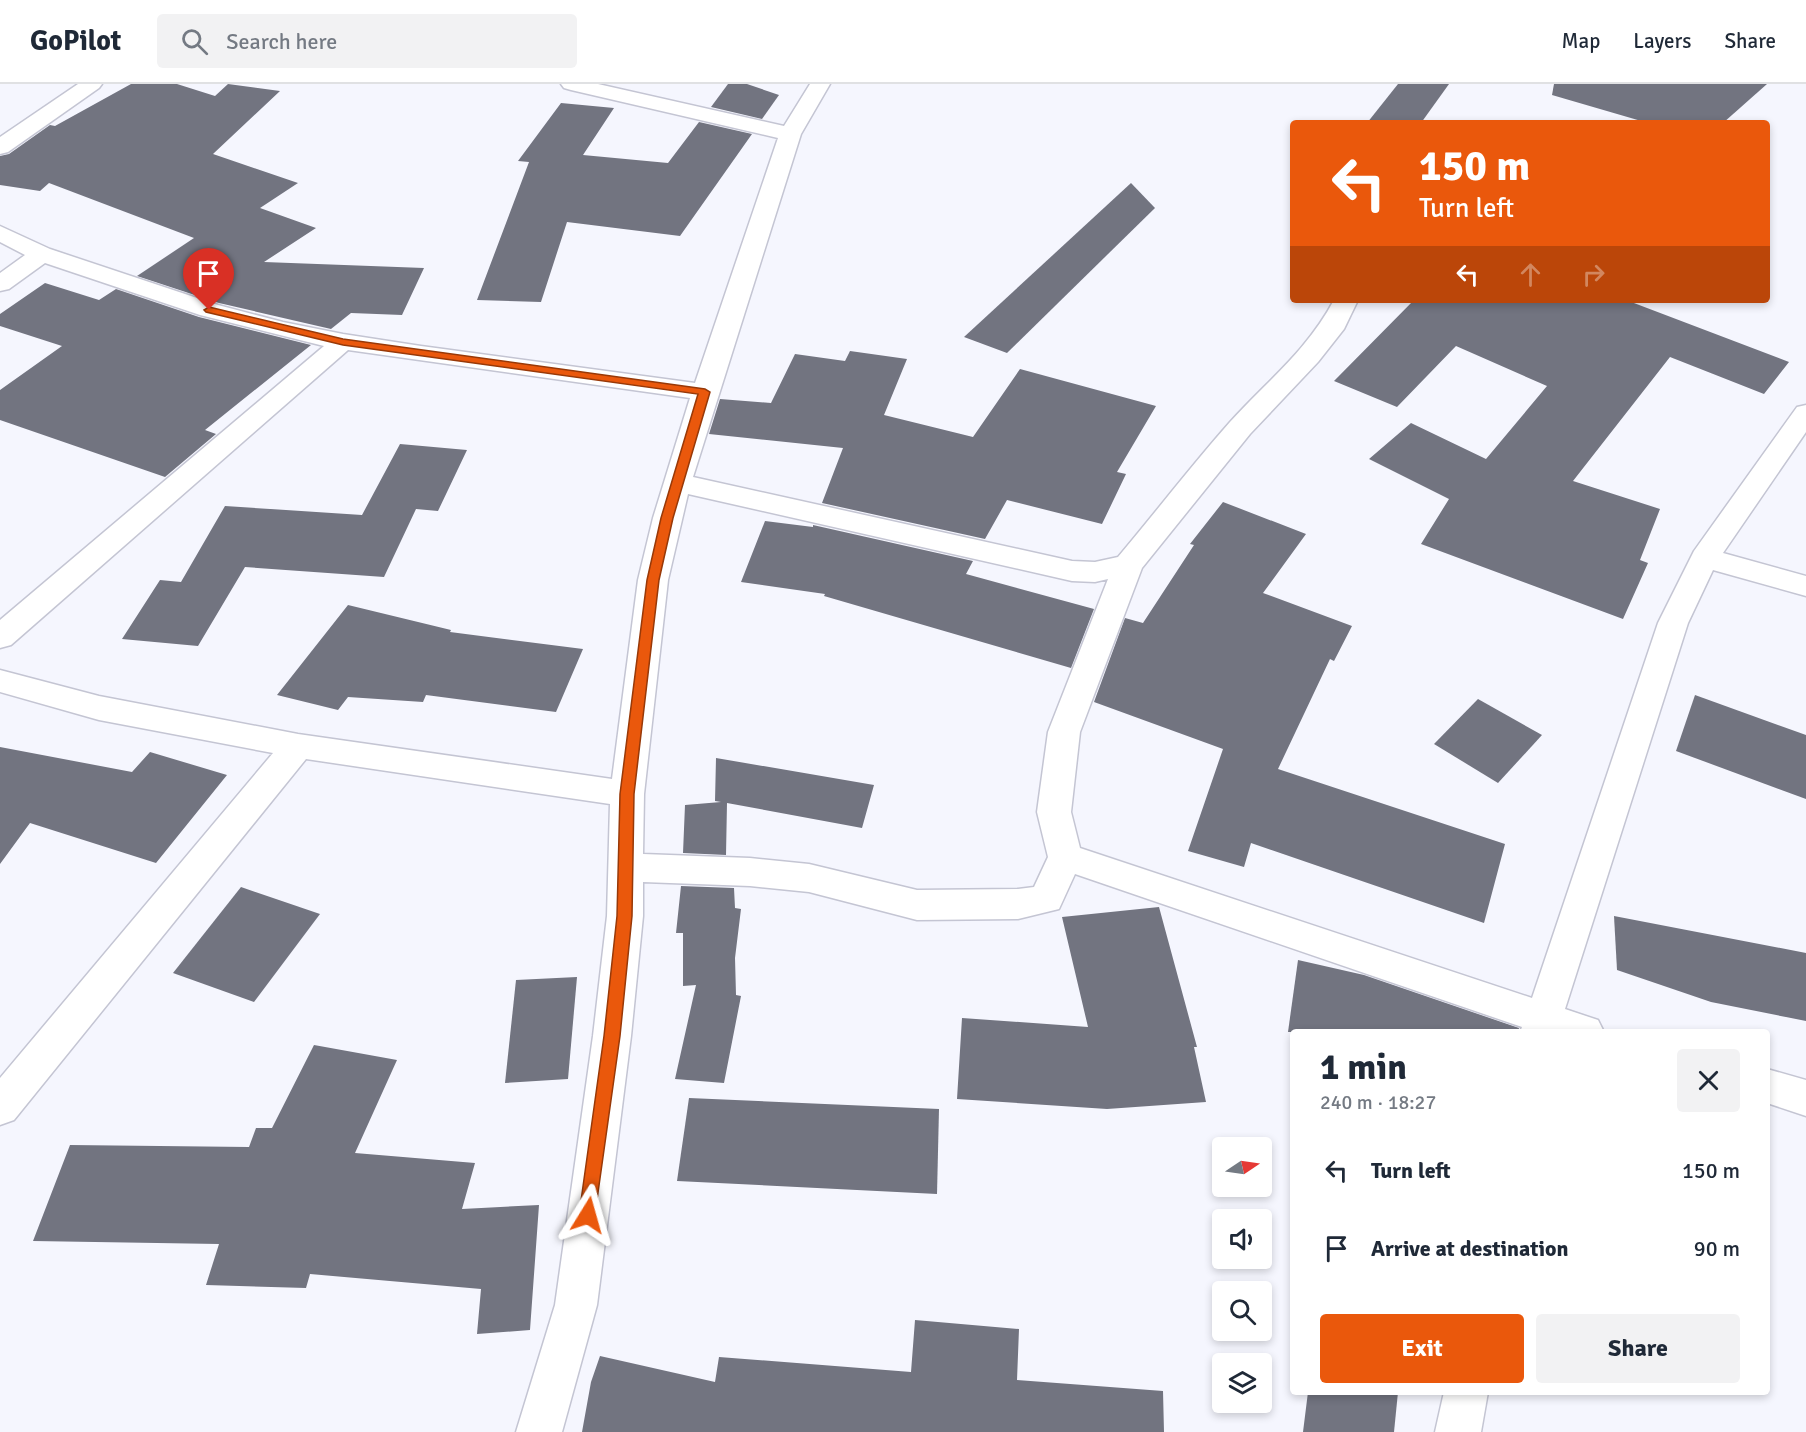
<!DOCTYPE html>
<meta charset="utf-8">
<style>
body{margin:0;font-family:Signika,sans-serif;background:#f2f2f3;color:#1f2937;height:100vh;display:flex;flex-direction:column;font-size:22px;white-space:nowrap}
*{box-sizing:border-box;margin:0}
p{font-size:20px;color:#747a83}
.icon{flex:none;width:33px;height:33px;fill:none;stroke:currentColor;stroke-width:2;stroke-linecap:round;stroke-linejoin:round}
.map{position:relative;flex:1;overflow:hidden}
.sheet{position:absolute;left:1290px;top:945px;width:480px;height:366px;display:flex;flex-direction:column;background:#fff;border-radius:6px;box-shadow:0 3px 9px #0003}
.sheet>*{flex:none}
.hud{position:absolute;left:1290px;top:36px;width:480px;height:183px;border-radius:6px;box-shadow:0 3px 9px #0003;background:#ea580c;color:#fff;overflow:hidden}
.needle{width:39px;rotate:77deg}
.tools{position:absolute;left:1212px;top:1053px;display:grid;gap:12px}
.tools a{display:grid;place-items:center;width:60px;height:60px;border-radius:6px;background:#fff;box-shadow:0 3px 9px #0003;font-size:30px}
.pin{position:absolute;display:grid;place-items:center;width:51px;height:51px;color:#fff;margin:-62px -26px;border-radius:50% 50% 50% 0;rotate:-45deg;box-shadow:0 0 6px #0007}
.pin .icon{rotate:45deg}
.me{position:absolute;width:66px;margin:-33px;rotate:8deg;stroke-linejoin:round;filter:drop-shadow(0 0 4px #0008)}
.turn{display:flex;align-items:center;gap:21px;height:126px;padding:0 30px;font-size:27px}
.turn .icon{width:78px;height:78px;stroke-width:2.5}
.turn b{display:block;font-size:42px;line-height:51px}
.lanes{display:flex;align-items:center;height:57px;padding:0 30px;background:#0003;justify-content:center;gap:30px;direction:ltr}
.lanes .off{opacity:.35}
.round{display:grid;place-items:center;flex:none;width:63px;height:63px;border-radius:6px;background:#f2f2f3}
.summary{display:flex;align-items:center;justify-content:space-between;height:102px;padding:0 30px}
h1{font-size:36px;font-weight:800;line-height:45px}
.button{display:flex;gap:12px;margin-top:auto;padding:12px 30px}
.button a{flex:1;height:69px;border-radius:6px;background:#ea580c;color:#fff;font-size:24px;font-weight:800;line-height:69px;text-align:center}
.button a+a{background:#f2f2f3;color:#1f2937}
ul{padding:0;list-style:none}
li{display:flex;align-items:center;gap:18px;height:78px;padding:0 30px}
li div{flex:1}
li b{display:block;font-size:22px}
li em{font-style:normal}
header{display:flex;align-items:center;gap:36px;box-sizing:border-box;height:84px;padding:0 30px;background:#fff;border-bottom:2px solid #e0e1e3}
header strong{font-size:28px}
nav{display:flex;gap:33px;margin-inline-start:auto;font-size:21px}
.search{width:420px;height:54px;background:#f2f2f3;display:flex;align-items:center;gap:15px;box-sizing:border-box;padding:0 21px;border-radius:6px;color:#747a83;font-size:22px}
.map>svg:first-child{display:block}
.building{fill:#727480}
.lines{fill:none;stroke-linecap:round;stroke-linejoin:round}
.minor-casing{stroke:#c4c5d3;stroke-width:3}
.minor{fill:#fff;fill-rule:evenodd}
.route{fill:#ea580c;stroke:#983908;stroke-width:1.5}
</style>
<header>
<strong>GoPilot</strong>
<div class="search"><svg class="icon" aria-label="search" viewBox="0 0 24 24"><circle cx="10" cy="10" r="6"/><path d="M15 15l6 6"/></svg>Search here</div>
<nav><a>Map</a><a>Layers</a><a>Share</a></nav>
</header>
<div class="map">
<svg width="1806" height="1348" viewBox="0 0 1806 1348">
<rect width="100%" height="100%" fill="#f5f6fe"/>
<!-- building -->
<g class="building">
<path d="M131,0H177L215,12L228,0L280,7L213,70L298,99L260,124L316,144L264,178L424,184L402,231L351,229L331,245L219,219L137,192L194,154L49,99L40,107L0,101V72L9,70L50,41L55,42Z"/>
<path d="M728,0H747L779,11L762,35L711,23Z"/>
<path d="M1398,0H1449L1421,39H1367Z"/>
<path d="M1554,0H1767L1723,39H1648L1552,11Z"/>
<path d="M561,19L614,24L583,71L668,79L699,38L752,50L680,152L567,138L541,218L477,216L529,78L518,77Z"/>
<path d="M1131,99L1155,124L1007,269L964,253Z"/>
<path d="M45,199L99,216L116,205L199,233L311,261L205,346L216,350L165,393L0,336V306L62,262L0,242V230Z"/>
<path d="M1414,216H1626L1789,278L1764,310L1670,273L1573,397L1660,425L1640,476L1648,479L1623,535L1421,460L1449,415L1369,375L1411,339L1486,375L1547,302L1456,262L1397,323L1334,297Z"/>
<path d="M850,267L907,275L884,331L973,353L1020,285L1156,322L1117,388L1126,390L1102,440L1007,416L985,455L822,419L843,364L709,350L720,315L771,319L795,270L845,277Z"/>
<path d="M400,360L467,366L438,427L416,425L384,493L245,483L198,562L122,555L160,496L181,498L225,422L362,431Z"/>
<path d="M1223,418L1306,450L1263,509L1352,542L1334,577L1330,575L1278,685L1505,760L1484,839L1251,759L1244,783L1188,767L1223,665L1094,618L1125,534L1143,539L1194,461L1190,460Z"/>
<path d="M765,437L813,443V441L973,477L966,490L1094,525L1071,584L824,512L825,510L741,498Z"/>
<path d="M348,521L451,546L450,548L583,565L556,628L426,611L423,618L348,613L338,626L277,611Z"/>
<path d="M1695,611L1806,651V715L1676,667Z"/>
<path d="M1478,615L1542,651L1498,699L1434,660Z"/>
<path d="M0,663L132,688L150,668L227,691L156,779L30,739L0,780Z"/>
<path d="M716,674L874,701L862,744L727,719L726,771L683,769L685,721L721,718L715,717Z"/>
<path d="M681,802L734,804L735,824L741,825L735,874L736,911L741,912L724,999L675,995L696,901L683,902V849H676Z"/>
<path d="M241,803L320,830L254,918L173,889Z"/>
<path d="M1159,823L1197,963H1194L1206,1018L1107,1025L957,1015L962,934L1088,943L1062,833Z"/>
<path d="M1614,832L1806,869V937L1711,918L1617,886Z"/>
<path d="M1298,876L1364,891L1519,944L1518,948H1288Z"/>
<path d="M577,893L568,995L505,999L516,896Z"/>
<path d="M314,961L397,976L355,1069L475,1079L462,1125L539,1121L530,1246L477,1250L481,1205L310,1190L306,1204L206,1201L219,1160L33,1157L70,1061L249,1063L256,1044H272Z"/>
<path d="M689,1014L939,1025L937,1110L677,1097Z"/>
<path d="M915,1236L1019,1245L1017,1296L1163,1307L1164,1348H582L591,1298L600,1272L715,1298L719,1273L911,1288Z"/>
<path d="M1308,1308H1398L1394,1348H1303Z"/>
</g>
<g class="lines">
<defs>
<g id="minor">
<path d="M78,0H102L99,4L8,68L0,70V53Z"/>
<path d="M561,0H598L784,42L810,0H830L801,50L693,393L1072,477L1095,478L1118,473C1156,428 1191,382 1230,338C1268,296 1306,268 1334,216H1358L1344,245L1318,278L1250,350L1142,484L1080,648L1071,728L1080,764L1532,914L1658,539L1694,467L1797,323L1806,321V348L1723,469L1806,492V512L1713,486L1688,539L1565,925L1598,936L1604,948H1520L1522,943L1075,790L1059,825L1018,835L917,836L809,808L750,802L643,798V832L631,952L597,1221L562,1348H516L555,1221L593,952L607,832L610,720L306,675L14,1036L0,1041V994L273,669L99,636L0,608V586L99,612L298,650L612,695L638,496L653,434L690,314L348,266L11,561L0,564V536L324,262L200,231L45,179L9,205L0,207V189L25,171L0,158V142L50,165L218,221L283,238L343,250L421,262L695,299L778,54L571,6L564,4ZM688,410L1072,497L1095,498L1108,495L1048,648L1037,728L1048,773L1034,803L1018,805L917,806L809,780L750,774L643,770L644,710L668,496Z"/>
<path d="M1767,985L1806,996V1032L1767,1019Z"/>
<path d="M1444,1308H1488L1481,1348H1435Z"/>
</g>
</defs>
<!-- minor casing -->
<use href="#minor" class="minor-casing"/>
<!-- minor -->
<use href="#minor" class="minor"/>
</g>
<!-- route -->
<path class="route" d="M209,223L343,255L705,305L710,308L673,434L659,496L634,710L632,832L620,952L594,1137L588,1140L582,1137L579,1131L604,952L617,832L620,710L647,496L661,434L698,310L343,261L206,228L204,226Z"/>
</svg>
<div class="tools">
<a><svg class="needle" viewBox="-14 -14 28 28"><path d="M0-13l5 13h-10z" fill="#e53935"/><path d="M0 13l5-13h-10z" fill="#747a83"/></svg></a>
<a><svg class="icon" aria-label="sound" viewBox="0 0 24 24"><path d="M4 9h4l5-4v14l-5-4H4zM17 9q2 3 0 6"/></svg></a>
<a><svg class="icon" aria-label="search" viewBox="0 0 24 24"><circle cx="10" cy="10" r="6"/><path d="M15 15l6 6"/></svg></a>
<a><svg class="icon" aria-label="layers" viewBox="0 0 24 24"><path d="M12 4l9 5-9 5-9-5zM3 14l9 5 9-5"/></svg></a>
</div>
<div class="pin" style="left:209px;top:226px;background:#d93025"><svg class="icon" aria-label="arrive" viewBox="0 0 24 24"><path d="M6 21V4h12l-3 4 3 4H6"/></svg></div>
<svg class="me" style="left:588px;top:1131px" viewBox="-20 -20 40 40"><path d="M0-17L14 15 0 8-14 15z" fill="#ea580c" stroke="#fff" stroke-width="4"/></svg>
<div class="hud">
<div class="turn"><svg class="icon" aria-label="left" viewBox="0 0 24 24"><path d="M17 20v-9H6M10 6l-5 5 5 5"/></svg><div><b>150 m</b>Turn left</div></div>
<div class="lanes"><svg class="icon" aria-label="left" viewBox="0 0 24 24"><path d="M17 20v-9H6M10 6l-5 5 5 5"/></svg><svg class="icon off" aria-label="ahead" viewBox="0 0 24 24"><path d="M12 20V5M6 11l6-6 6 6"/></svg><svg class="icon off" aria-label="right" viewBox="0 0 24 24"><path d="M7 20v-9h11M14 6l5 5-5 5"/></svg></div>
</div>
<section class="sheet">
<div class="summary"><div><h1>1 min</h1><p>240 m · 18:27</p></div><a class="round"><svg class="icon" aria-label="close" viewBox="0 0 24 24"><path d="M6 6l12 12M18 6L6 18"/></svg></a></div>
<ul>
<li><svg class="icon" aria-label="left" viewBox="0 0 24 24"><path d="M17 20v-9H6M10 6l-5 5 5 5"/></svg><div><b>Turn left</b></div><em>150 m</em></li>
<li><svg class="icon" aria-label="arrive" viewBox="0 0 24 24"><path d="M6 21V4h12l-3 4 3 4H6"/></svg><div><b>Arrive at destination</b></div><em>90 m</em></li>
</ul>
<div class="button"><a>Exit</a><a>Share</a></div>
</section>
</div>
